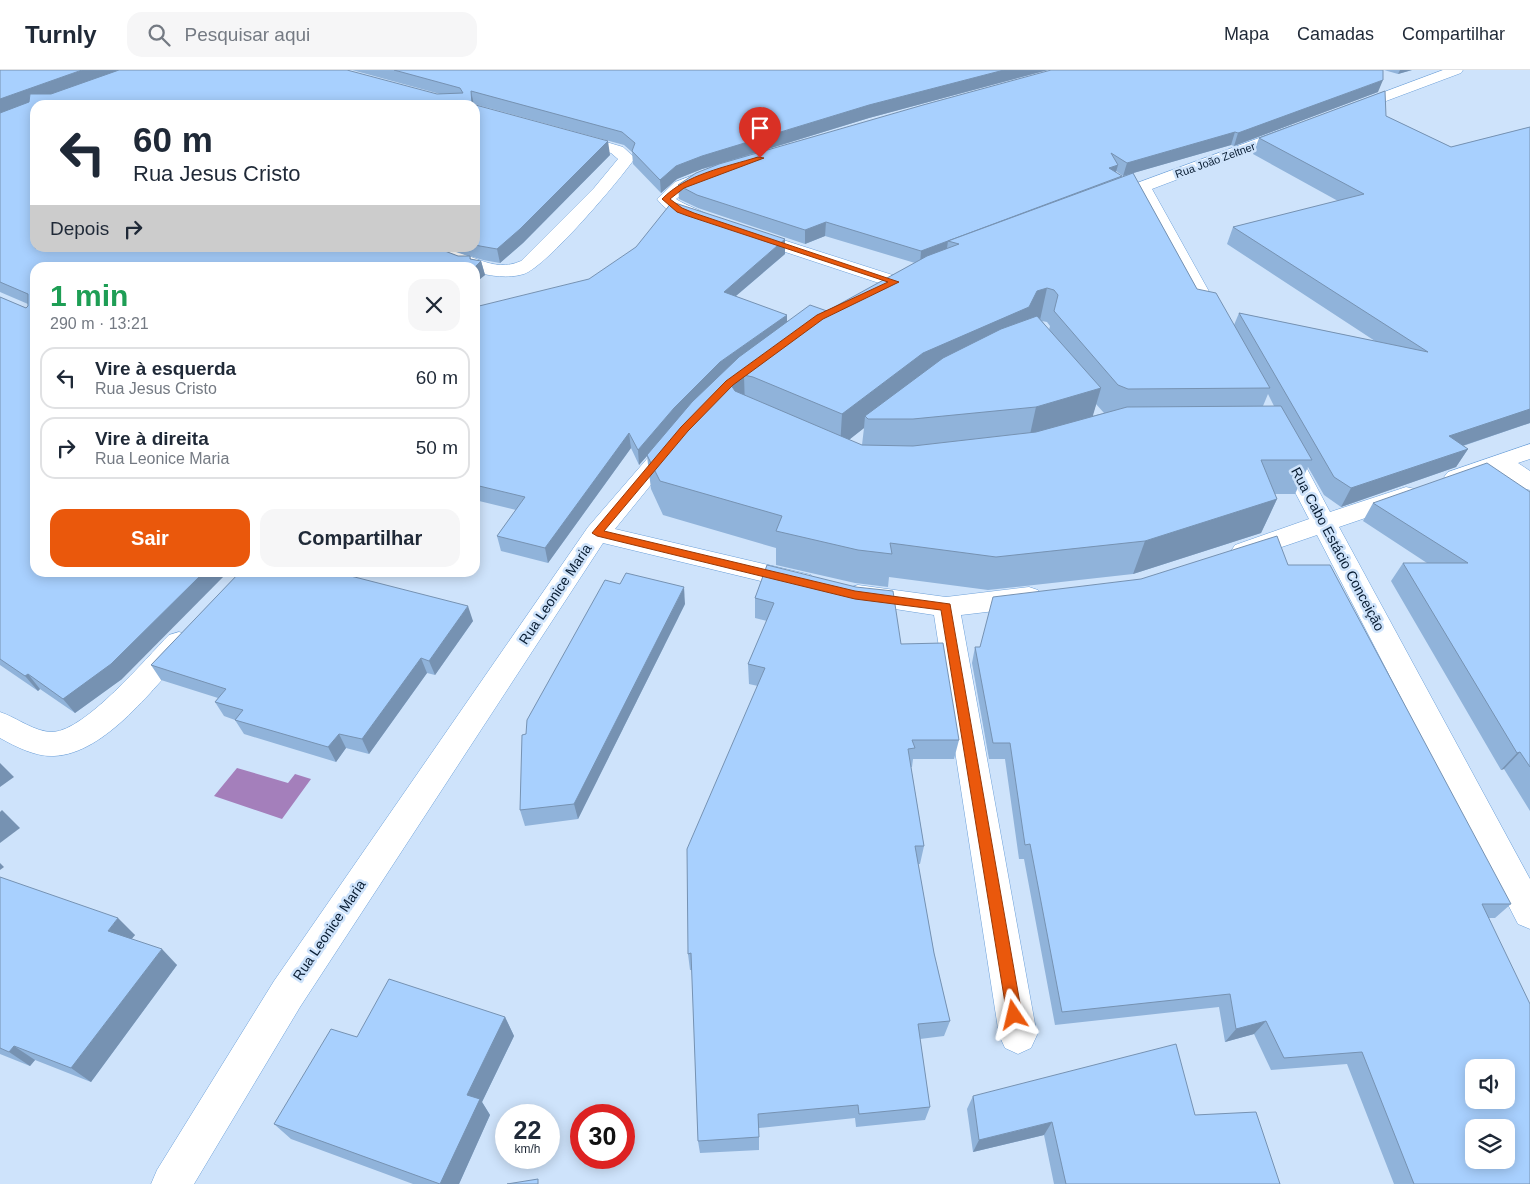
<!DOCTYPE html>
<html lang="pt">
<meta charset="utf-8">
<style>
body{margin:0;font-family:Arial,sans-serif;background:#f6f6f7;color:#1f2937;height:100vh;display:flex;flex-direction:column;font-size:19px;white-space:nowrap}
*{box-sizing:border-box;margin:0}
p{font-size:16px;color:#747a83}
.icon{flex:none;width:28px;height:28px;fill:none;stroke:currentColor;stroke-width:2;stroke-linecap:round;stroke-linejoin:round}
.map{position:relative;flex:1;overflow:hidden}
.sheet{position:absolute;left:30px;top:192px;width:450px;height:315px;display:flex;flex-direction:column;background:#fff;border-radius:15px;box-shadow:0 2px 12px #0003}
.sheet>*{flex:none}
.guide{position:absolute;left:30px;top:30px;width:450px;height:152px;border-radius:15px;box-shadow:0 2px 12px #0003;background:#fff;color:#1f2937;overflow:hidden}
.buttons{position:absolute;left:1465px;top:989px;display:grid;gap:10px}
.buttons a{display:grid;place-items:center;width:50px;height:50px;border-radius:10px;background:#fff;box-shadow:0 2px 12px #0003;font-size:25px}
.speed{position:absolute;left:495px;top:1034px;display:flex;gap:10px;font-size:25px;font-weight:700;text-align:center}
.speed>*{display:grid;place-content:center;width:65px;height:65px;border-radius:50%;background:#fff;box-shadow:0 2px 12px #0003;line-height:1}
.speed small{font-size:12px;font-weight:400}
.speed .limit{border:8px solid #d22;background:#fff;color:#111}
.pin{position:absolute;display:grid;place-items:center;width:42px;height:42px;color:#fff;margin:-51px -21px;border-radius:50% 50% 50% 0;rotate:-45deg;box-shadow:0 0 5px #0007}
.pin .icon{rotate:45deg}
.me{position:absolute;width:55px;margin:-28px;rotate:350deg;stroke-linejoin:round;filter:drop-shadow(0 0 4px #0008)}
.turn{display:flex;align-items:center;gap:18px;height:105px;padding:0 20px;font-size:22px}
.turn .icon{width:65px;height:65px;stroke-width:2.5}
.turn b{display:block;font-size:35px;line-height:42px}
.then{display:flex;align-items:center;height:48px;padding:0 20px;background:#0003;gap:10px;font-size:19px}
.round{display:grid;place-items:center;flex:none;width:52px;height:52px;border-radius:15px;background:#f6f6f7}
.head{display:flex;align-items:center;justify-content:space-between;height:85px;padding:0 20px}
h1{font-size:30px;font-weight:700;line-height:38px;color:#1e9e55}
.cta{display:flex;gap:10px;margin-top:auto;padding:10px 20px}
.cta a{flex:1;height:58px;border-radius:15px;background:#ea580c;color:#fff;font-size:20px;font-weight:700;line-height:58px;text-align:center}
.cta a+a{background:#f6f6f7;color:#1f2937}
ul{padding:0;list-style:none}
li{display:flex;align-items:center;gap:15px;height:62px;margin:0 10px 8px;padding:0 10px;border:2px solid #e0e1e3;border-radius:15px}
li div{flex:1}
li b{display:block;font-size:19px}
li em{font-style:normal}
header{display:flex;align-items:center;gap:30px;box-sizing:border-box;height:70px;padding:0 25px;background:#fff;border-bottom:1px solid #e0e1e3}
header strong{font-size:24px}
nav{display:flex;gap:28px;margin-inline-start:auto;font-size:18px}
.search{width:350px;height:45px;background:#f6f6f7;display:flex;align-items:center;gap:12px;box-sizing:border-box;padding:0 18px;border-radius:15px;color:#747a83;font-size:19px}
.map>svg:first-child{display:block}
.water{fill:#a47fbb}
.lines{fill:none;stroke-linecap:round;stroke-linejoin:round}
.minor-casing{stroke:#6da0d8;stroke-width:1}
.minor{fill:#fff;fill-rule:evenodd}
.wall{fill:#90b3da;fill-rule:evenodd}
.shaded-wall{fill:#7692b2}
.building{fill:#a8d0fe;stroke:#7692b2;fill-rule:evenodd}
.route{fill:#ea580c;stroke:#983908}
.labels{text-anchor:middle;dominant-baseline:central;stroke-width:5;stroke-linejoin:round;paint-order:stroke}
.far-street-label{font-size:11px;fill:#081c32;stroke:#cee3fb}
.street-label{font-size:14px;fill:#081c32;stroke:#cee3fb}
</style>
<header>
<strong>Turnly</strong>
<div class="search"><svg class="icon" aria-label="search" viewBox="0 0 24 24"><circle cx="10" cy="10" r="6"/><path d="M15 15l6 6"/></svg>Pesquisar aqui</div>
<nav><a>Mapa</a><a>Camadas</a><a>Compartilhar</a></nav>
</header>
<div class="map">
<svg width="1530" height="1114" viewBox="0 0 1530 1114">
<rect width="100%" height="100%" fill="#cee3fb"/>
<!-- water -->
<path class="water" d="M237,698L288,713L295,704L311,709L282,749L214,726Z"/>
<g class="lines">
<defs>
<g id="minor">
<path d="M1443,0H1463L1461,3L1354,43H1344L1341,40L1344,37Z"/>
<path d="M1292,56L1297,58L1300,61L1297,64L1152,119L1226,252L1223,256L1216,258L1209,256L1138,125L1111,135H1099L1096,131L1099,127Z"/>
<path d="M573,62L623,77L635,88C619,111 547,196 524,204C508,209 491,206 475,202V198H462L420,182L417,178C425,178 433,176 441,178C469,181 492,204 521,191L594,118L618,89L611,83L567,70L565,67L567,64Z"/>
<path d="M712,98L718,99L720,103L718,107L687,120L676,129C686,136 706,141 712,149L709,153C693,157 667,143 657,129L675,112Z"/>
<path d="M749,159L902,208L905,212L902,216H888L743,168L740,164L743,160Z"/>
<path d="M673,366L681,368L685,373L615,459L811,505L815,512L811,519L802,521L603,473L300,937L194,1114H151L157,1100L274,911L588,457L665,368Z"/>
<path d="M1284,371L1292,373L1296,378L1330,442L1406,417L1415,419L1418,425L1415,431L1339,457L1530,809V859L1518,854L1317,465L1244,490L1235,487L1231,481L1235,475L1309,449L1272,378L1276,373Z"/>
<path d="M1530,374V389L1518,393L1530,401V420L1522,418L1497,401L1456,415L1448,412L1444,407L1448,402Z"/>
<path d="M858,515L946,527L1029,517L1038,520L1042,527L1038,534L1029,537L961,545L1037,965L1031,978L1018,984L1005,978L999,965L934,545L849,532L845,525L849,518Z"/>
<path d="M179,562L189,565L193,572L189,579C156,615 106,684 54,686C36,687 16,677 0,668V642C18,648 34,662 53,662C86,660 146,588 169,565Z"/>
</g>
</defs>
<!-- minor casing -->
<use href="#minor" class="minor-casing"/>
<!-- minor -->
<use href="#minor" class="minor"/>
</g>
<!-- wall -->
<g class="wall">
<path d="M0,0L437,24H440L352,0H1048L869,48L749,85L1378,22L1234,76L1231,75L1133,103L1197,219L1234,255L1239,243L1375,271L1227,174L1233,157L1338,131L1253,84L1259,68L1386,46L1451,77L1530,57V353L1463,376L1468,379L1456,397L1341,437L1324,425L1308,397L1295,424H1275L1277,429L1261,463L1133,504L988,520L889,507L888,517L855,513L776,495V478L663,445L651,419L647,386L639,395L631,378L548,493L501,481L497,466L516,440L475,430V237L785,184L736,226L787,251L827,241L915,193L825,166L805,174L698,138L679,129L678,115L714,96L702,99L677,109L661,123L633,94L632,82L624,75L474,34V35L610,85L523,173L500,193L483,190L470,186L471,189L481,191L485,205L475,213V198H35L122,609L75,643L40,619L38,621L0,595V227L26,238L28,236V234L0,222ZM475,35V178H35ZM1116,101L1123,106L1129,105L1122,107L1116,103ZM437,178H444L468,186H458ZM1042,251L1047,252L1050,256L1049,260ZM1268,324L1274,336H1263ZM1096,334L1104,343L1092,346ZM864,358L862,375L849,370L851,368Z"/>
<path d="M1384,0H1412L1398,4Z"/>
<path d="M1530,422V741L1504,699L1501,700L1391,511L1403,493H1427L1363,451L1373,433Z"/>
<path d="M767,495L901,574L959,670L954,689H913L912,697H911L924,776L920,794H918L934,883L950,951L944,966L920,969L930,1037L925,1050L856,1057L855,1048L759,1058V1080L700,1083L698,1071L692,900H690L688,884L758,616L749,614L748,594L767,551L755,548V528Z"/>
<path d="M1288,495L1511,834L1495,848H1489L1530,1114H1394L1347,994L1271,1000L1254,964L1225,972L1219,937L1055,955L1024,789H1019L1005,689H989L972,593L975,577H980Z"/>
<path d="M240,502H343L342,504L473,551L435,605L427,603L369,684L346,678L336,692L244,664L235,650L224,646L215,632L218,628L161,610L151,595Z"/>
<path d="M685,534L578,749L525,756L520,740L526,664Z"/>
<path d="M0,807L135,865L131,869L177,895L91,1012L35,990L30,996L0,984Z"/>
<path d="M505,947L514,966L482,1032L490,1045L459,1114H413L291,1069L274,1054L357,967Z"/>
<path d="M973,1026L1195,1045L1280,1114H1054L1044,1065L973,1082L967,1039Z"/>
</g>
<!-- shaded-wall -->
<g class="shaded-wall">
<path d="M82,0H122L0,44V29Z"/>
<path d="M1004,0H1048L869,48L702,99L677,109L661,123L660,110L676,96L702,86L869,35Z"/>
<path d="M1400,0H1412L1398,4Z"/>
<path d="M1383,10L1378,22L1234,76L1238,63Z"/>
<path d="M471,21L474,35H472Z"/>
<path d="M1235,62L1231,75L1123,106L1127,93Z"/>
<path d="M608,71L610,85L523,173L500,193L497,179Z"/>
<path d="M1118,95L1114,109L1109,98Z"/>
<path d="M1122,106L948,171L946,185L920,195L921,181Z"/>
<path d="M826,152L825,166L805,174V160Z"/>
<path d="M785,169V184L724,236V222Z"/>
<path d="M481,191L485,205L475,213V198H474Z"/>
<path d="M1047,218L1040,250L865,346L864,358L840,377L842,344L923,283L1037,221Z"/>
<path d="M787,245V259L676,353L639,395L638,380L674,338L720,292Z"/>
<path d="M744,305L745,338L731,315L736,307Z"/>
<path d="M1101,318L1089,359L1027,378L1036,337Z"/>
<path d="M1530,339V353L1438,384L1449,366Z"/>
<path d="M629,363L631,378L548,493L545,478Z"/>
<path d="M1468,379L1456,397L1341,437L1351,418Z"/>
<path d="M1277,429L1261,463L1133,504L1145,471Z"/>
<path d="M204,502H228L122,609L75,643L63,629Z"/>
<path d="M684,517L685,534L578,749L574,734Z"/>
<path d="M468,536L473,551L435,605L429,591Z"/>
<path d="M421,588L427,603L369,684L362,669Z"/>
<path d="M28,604L40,619L38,621L25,606Z"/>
<path d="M339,664L346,678L336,692L328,677Z"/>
<path d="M1520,682L1504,699L1501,700L1517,683Z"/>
<path d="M0,693L14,707L0,717Z"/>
<path d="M2,740L20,758L0,773V742Z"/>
<path d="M0,793L4,797L0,800Z"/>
<path d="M118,848L135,865L125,877L108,861Z"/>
<path d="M162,879L177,895L91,1012L71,998Z"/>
<path d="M505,947L514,966L482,1032L490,1045L459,1114H440L467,1025Z"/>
<path d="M1266,951L1254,964L1225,972L1236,959Z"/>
<path d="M14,976L35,990L30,996L9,982Z"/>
<path d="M1052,1052L1044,1065L973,1082L979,1070Z"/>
</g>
<!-- building -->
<g class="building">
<path d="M0,0H82L0,29Z"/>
<path d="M119,0H347L437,24L463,23L460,18L394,0H1004L869,35L702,86L676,96L660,110L632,81L635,73L622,62L471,21L472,34L608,71L520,159L497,179L480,176L475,175V35H35V178H437L458,186H470V189L481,191L474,198H35V502H204L111,594L63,629L28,604L25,606L0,589V227L26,238L28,236V224L0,212V43L29,32L30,24H51Z"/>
<path d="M1051,0H1383V10L1238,63L1235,62L1127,93L1111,83L1118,95L1109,98L1122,106L921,181L826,152L805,160L697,125L678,115L696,103L719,94L923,35Z"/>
<path d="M1385,21L1386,46L1451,77L1530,57V339L1449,366L1468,379L1351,418L1334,407L1239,243L1428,282L1233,157L1364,124L1259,68Z"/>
<path d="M1133,103L1197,219L1216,223L1270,318L1128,319L1118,315L1054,241L1058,225L1054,220L1047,218L1037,221L1029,237L923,283L842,344L753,307L744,305L736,307L731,315L735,321L862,375L913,376L1036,362L1127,337L1281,336L1312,390H1261L1277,429L1145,471L996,487L890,473L892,484L858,480L776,461L782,446L660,411L647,385L692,332L739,287L810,235L827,241L927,186L959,174L948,171Z"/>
<path d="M672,132L785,169L724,222L787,245L720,292L674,338L638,380L629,363L545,478L497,466L525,427L475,415V237L589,209L636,177Z"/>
<path d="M1037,246L1101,318L1036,337L913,349H868L865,346L943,288L1001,259Z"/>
<path d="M1487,393L1530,422V697L1520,682L1517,683L1403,493H1468L1373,433Z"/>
<path d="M1277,466L1288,495H1330L1511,834H1482L1530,934V1114H1414L1362,982L1284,988L1266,951L1236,959L1230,924L1062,942L1030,774L1025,775L1010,673H993L975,577H980L993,527L1141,509ZM1474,998H1506V1030H1474ZM1474,1058H1506V1090H1474Z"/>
<path d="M767,495L856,517L893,521L901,574L943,573L959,670H912L915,678L908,679L924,776H915L934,883L950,951L918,954L930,1037L859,1044L858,1035L758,1044L759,1067L698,1071L691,883L688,884L687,779L765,598L748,594L774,533L755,528Z"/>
<path d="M240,502H335L468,536L429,591L421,588L362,669L339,664L328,677L235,650L243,640L215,632L226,619L151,595Z"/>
<path d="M626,503L684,517L574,734L520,740L522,665L526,664L527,650L605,510L620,514Z"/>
<path d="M0,807L118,848L108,861L162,879L71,998L14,976L9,982L0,978Z"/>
<path d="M389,909L505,947L467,1025L480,1029L440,1114L274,1054L331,959L357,967Z"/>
<path d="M1176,974L1195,1045L1256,1042L1280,1114H1066L1052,1052L979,1070L973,1026Z"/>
<path d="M538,1109V1114H507Z"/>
</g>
<!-- route -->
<path class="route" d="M758,87L764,88L684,118L670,129L682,138L694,143L899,212L823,249L733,315L688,361L604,461L855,521L950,534L1022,945L1020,951L1014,953L1009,951L1007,945L941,540L855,529L597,466L592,463L681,357L726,311L817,245L888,212L688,146L677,142L662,129C686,104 726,97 758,87Z"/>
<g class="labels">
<!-- far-street labels -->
<g class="far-street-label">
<text transform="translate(1215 90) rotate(-20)">Rua João Zeltner</text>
</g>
<!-- street labels -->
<g class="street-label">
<text transform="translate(1338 479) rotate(62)">Rua Cabo Estácio Conceição</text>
<text transform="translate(555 524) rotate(-56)">Rua Leonice Maria</text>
<text transform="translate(329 860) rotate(-56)">Rua Leonice Maria</text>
</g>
</g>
</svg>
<div class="buttons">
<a><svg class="icon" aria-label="sound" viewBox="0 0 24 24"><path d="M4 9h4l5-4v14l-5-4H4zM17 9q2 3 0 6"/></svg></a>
<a><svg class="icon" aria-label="layers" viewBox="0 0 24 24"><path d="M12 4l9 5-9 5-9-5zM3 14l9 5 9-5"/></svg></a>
</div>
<div class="speed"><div>22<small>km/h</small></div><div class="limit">30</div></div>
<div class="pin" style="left:760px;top:88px;background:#d93025"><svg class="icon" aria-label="arrive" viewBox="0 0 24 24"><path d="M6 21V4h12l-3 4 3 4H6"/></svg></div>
<svg class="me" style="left:1014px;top:945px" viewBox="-20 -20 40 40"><path d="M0-17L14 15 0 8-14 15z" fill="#ea580c" stroke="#fff" stroke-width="4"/></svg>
<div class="guide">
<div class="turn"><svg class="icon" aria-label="left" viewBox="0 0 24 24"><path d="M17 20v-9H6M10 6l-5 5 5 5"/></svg><div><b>60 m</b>Rua Jesus Cristo</div></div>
<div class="then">Depois<svg class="icon" aria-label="right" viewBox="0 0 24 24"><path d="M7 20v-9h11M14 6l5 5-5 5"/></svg></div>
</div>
<section class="sheet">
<div class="head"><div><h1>1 min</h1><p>290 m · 13:21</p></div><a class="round"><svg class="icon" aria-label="close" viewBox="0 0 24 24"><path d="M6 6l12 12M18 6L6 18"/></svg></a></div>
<ul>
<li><svg class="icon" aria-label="left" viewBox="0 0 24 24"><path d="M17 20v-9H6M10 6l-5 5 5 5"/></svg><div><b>Vire à esquerda</b><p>Rua Jesus Cristo</p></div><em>60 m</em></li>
<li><svg class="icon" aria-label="right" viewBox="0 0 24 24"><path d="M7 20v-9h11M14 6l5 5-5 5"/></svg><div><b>Vire à direita</b><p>Rua Leonice Maria</p></div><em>50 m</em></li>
</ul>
<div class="cta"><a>Sair</a><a>Compartilhar</a></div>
</section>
</div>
